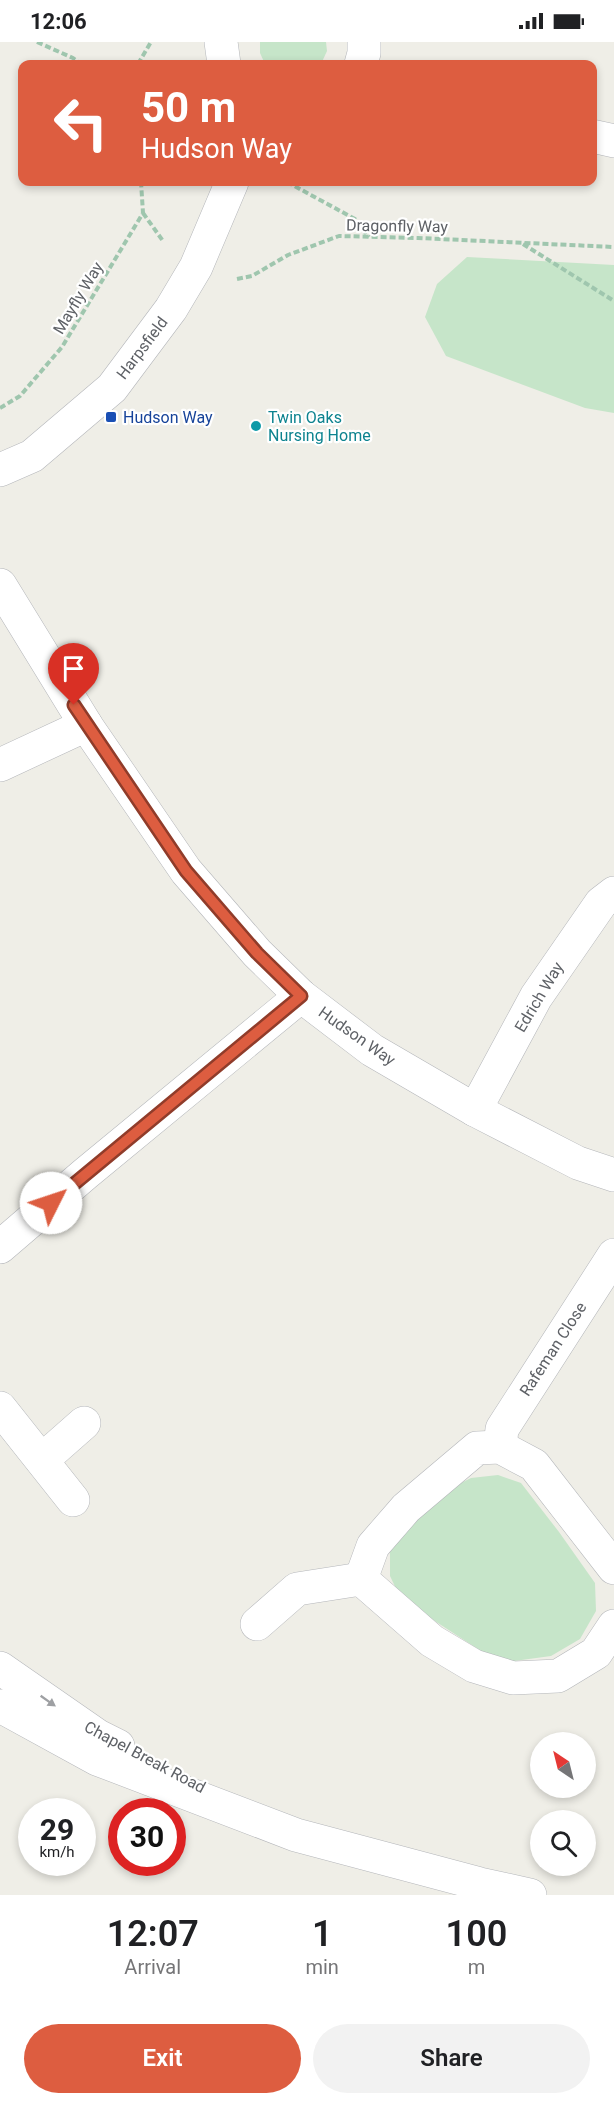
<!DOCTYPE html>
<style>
body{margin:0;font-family:Roboto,sans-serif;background:#f2f2f2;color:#202124;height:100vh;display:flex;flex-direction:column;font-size:22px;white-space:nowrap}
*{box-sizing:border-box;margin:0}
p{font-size:20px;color:#757577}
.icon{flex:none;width:33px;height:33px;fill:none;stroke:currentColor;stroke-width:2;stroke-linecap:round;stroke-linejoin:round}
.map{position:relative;height:1853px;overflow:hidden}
.panel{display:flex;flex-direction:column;background:#fff;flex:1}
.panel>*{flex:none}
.top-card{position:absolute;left:18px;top:18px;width:579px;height:126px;border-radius:12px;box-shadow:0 3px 9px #0003;background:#dd5d40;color:#fff;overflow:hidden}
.needle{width:39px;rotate:325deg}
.tools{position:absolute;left:530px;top:1690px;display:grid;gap:12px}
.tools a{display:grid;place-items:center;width:66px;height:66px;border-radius:50%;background:#fff;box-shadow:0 3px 9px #0003;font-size:30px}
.speed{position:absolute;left:18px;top:1756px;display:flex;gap:12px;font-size:30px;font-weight:700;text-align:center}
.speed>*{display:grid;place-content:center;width:78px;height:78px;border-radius:50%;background:#fff;box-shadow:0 3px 9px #0003;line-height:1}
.speed small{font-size:15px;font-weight:400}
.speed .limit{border:9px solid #d22;background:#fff;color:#111}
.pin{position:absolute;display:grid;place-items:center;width:51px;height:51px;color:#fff;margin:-62px -26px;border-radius:50% 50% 50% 0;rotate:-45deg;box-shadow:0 0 6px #0007}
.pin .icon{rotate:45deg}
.me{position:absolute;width:66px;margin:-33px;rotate:49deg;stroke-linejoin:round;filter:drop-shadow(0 0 4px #0008)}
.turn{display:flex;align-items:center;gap:21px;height:126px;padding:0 24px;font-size:27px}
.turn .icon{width:78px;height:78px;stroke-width:2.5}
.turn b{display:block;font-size:42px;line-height:51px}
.eta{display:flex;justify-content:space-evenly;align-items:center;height:102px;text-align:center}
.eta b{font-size:36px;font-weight:600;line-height:42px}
.action{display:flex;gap:12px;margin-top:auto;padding:12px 24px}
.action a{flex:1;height:69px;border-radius:36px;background:#dd5d40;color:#fff;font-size:24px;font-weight:600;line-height:69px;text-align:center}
.action a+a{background:#f2f2f2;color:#202124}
.status{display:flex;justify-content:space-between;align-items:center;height:42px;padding:0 30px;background:#fff;direction:ltr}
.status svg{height:16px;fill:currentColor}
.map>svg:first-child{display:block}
.green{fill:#c6e5c9}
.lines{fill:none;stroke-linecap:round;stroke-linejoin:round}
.street-casing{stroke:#b4b6ba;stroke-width:34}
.path{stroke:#9fc6ae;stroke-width:4;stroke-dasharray:6 3;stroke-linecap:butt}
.street{stroke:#fff;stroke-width:33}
.oneway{fill:#9ea0a3}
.route-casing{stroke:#903c2a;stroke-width:15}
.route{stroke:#dd5d40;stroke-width:10}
.transit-dot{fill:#1a4fb4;stroke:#fff;stroke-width:2}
.culture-dot{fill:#0f9aa8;stroke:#fff;stroke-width:2}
.labels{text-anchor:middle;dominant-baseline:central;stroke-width:4.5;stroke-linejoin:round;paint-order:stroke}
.street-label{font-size:16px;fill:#5e6166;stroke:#fff}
.transit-label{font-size:16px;fill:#164399;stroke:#fff;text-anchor:start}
.culture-label{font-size:16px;fill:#0d838f;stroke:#fff;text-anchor:start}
</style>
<div class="status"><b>12:06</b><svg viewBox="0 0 49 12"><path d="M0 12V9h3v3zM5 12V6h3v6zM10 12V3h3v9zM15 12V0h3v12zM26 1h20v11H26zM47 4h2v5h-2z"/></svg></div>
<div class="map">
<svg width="614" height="1853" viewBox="0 0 614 1853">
<rect width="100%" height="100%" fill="#efeee7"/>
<!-- green -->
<g class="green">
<path d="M260,0H326L327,9L321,22H265L260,11Z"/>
<path d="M467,215L614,223V371L585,366L446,314L425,275L437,242Z"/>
<path d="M498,1433L521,1441L559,1490L595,1541L596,1569L580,1597L551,1614L514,1619L484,1611L401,1557L390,1534V1508L408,1483L451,1446L471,1436Z"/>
</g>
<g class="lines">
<defs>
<g id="street">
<path d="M221,0L224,22"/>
<path d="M361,22L364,11V0"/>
<path d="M592,94L614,99"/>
<path d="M0,428L32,414L112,346L171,267L196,225L232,140"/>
<path d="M0,543L86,683L186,829L257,911L301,954L372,1008L475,1068L578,1121L614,1133"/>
<path d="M0,723L86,683"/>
<path d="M475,1068L536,955L601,861L614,851"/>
<path d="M0,1205L85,1132L301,954"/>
<path d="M0,1366L73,1458"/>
<path d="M500,1405L502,1387L614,1213"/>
<path d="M42,1418L84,1381"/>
<path d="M614,1526L534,1423L500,1405L477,1406L406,1466L373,1504L361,1537L432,1599L474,1624L513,1636L558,1634L596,1611L614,1584"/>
<path d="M257,1582L297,1547L361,1537"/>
<path d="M0,1626L98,1694L118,1704"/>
<path d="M0,1664L97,1717L296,1793L480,1842L530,1853"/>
</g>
</defs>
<!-- street casing -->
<use href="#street" class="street-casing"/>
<!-- path -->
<g class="path">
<path d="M37,0L73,16L81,22"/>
<path d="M138,22L151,0"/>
<path d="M287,140L355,177L369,195"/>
<path d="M143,171L163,199"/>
<path d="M523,202L614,259"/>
<path d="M237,237L252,234L288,213L339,194L418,196L614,205"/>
<path d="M0,366L20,354L62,305L143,171L141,140"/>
</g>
<!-- street -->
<use href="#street" class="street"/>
</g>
<!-- one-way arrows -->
<defs><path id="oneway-solid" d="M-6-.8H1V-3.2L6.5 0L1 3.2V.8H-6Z" transform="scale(1.5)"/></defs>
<use class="oneway" href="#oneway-solid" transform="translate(48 1659) rotate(35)"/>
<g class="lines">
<defs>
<path id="route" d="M51,1161L301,954L257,911L186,829L74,663"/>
</defs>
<!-- route casing -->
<use href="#route" class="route-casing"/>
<!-- route -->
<use href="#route" class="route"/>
</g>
<!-- markers -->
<rect class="transit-dot" x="105" y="369" width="12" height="12" rx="3"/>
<circle class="culture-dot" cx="256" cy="384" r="6"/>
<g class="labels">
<!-- street labels -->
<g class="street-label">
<text transform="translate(397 184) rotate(1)">Dragonfly Way</text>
<text transform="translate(78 256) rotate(-59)">Mayfly Way</text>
<text transform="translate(142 306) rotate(-53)">Harpsfield</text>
<text transform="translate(539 955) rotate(-59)">Edrich Way</text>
<text transform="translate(357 994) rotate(35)">Hudson Way</text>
<text transform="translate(553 1307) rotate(-57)">Rafeman Close</text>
<text transform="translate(145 1715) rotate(28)">Chapel Break Road</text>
</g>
<!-- transit labels -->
<g class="transit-label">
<text x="123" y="375">Hudson Way</text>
</g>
<!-- culture labels -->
<g class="culture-label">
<text x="268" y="375">Twin Oaks<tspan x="268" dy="18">Nursing Home</tspan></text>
</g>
</g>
</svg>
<div class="tools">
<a><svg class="needle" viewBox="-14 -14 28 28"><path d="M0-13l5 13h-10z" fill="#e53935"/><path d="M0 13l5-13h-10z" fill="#757577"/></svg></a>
<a><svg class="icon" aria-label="search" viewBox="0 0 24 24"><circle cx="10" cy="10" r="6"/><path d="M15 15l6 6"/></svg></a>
</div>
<div class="speed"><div>29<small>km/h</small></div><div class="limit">30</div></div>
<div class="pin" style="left:74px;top:663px;background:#d93025"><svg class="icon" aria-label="arrive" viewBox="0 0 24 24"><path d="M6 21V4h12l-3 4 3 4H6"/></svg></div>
<svg class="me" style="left:51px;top:1161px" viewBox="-20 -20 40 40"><circle r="19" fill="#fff"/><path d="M0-13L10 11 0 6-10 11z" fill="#dd5d40"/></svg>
<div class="top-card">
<div class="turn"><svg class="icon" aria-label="left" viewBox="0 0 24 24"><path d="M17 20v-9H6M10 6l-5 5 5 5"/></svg><div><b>50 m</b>Hudson Way</div></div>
</div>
</div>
<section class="panel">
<div class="eta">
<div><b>12:07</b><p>Arrival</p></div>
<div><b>1</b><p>min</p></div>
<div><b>100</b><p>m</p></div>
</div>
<div class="action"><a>Exit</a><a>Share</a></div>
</section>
